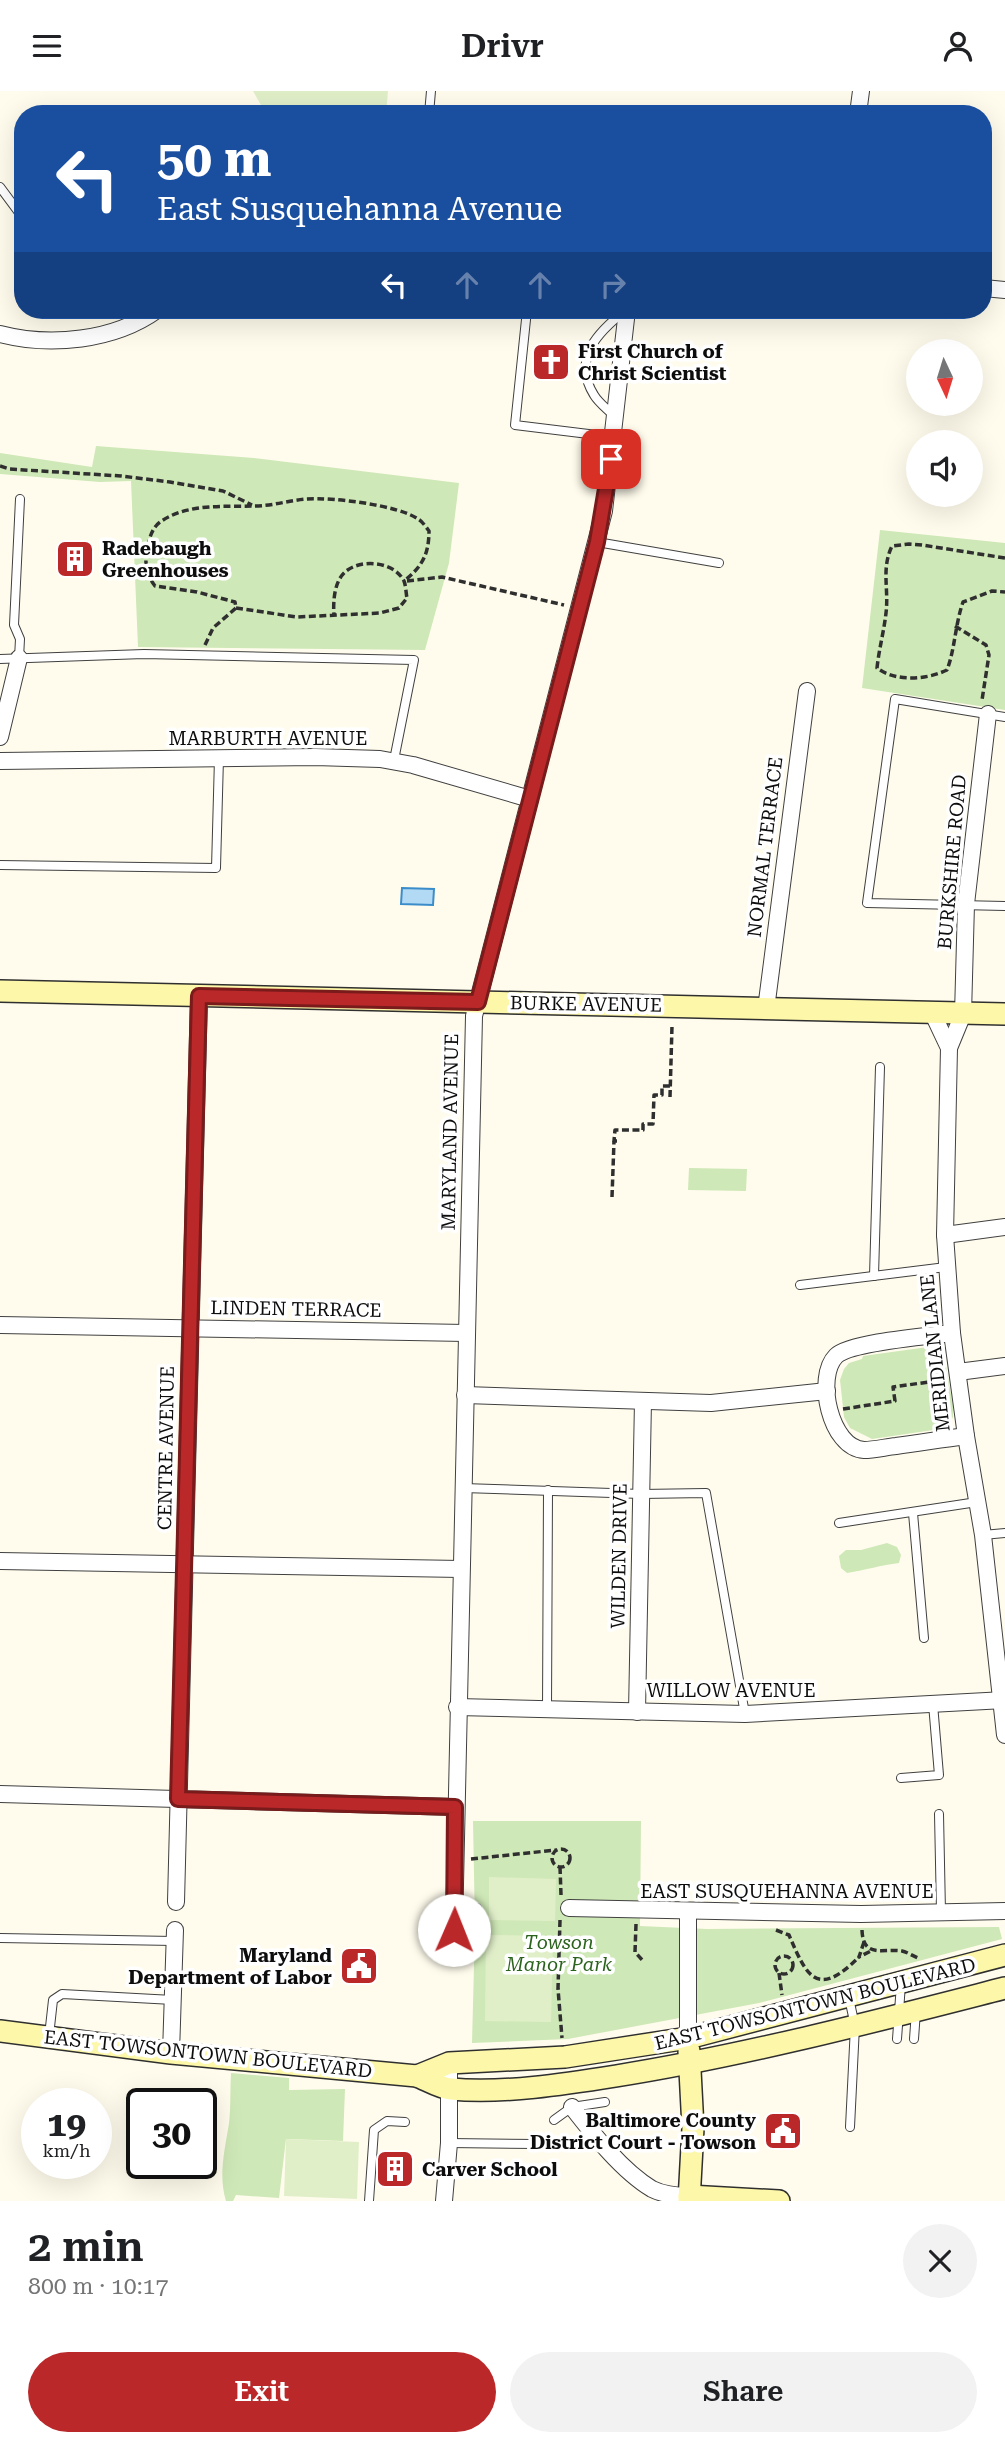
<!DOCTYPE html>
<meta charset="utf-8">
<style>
body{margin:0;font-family:"Roboto Serif",serif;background:#f2f2f2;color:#202124;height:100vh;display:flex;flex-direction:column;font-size:26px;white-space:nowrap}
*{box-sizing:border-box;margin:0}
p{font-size:23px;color:#757577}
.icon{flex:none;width:38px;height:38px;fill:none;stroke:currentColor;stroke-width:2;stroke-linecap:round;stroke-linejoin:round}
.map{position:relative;height:2110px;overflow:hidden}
.drawer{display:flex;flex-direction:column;background:#fff;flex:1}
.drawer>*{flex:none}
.guide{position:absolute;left:14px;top:14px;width:978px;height:214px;border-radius:28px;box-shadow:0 7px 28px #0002;background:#1a4fa0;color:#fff;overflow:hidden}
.needle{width:46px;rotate:176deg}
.fabs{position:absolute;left:906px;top:248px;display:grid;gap:14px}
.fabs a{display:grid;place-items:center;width:77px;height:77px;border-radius:50%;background:#fff;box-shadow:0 7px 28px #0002;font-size:35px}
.speed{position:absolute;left:21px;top:1997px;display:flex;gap:14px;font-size:35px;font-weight:700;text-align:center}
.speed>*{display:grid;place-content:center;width:91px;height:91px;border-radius:50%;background:#fff;box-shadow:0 7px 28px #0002;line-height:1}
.speed small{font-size:18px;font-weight:400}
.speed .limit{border:4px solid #111;border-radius:10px;background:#fff;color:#111}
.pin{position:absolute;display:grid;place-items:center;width:60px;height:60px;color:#fff;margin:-30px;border-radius:14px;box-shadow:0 4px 10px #0006}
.me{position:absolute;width:77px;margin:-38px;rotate:1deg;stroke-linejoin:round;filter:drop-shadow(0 0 5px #0008)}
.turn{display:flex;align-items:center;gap:24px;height:147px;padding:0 28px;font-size:32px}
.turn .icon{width:91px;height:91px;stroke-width:2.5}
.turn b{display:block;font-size:49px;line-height:60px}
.lanes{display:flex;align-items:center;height:66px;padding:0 28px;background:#0003;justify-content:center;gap:35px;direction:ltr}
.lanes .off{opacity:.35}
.round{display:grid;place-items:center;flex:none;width:74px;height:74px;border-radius:37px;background:#f2f2f2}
.overview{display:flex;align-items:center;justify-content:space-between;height:119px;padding:0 28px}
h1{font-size:42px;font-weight:600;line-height:52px}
.primary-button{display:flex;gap:14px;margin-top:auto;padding:14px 28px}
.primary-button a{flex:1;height:80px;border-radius:42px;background:#ba282a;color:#fff;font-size:28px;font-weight:600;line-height:80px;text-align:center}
.primary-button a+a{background:#f2f2f2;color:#202124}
header{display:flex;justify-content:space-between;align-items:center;height:91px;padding:0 28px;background:#fff;font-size:32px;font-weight:600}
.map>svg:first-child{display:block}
.park{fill:#cfe8b7}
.pitch{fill:#e1efc9}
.water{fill:#b3daf5;stroke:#3b8dca;stroke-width:2}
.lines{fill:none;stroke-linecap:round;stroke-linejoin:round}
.lane-casing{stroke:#404040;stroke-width:10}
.street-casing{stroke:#404040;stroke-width:18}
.secondary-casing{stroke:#2f2f2f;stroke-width:24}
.path{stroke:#2f2f2f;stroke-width:3.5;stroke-dasharray:7 3.5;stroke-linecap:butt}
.lane{stroke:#fff;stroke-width:8}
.street{stroke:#fff;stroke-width:16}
.secondary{stroke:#fdf7a9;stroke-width:21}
.route-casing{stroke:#791a1b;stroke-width:18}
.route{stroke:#ba282a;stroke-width:12}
.labels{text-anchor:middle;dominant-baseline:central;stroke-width:7;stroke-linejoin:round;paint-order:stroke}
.poi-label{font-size:19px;font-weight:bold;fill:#0d0d0d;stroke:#fff;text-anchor:start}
.street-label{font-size:19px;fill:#0d0d0d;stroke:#fff}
.park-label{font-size:19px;font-style:italic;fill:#2b631e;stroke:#fff}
</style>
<header><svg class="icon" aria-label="menu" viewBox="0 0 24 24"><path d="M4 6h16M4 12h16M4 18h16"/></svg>Drivr<svg class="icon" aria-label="person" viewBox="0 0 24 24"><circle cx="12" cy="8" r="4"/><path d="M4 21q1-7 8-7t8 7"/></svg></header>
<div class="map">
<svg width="1005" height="2110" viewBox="0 0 1005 2110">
<rect width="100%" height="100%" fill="#fffced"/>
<!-- park -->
<g class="park">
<path d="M96,355L254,367L459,392L449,472L425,559L138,556L131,390L100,391L0,383V362L92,376Z"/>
<path d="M880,439L1005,452V619L862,597Z"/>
<path d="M689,1077L747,1078L746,1100L688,1099Z"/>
<path d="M935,1255L944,1264L953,1315V1326L947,1337L872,1348L850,1337L844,1326L840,1289L844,1278L849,1272L862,1268L863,1265Z"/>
<path d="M887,1452L897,1456L901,1464L899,1472C881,1474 866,1479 847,1482L841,1477L839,1465L846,1459H861Z"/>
<path d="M473,1730H641L640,1835L707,1838L999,1836L1002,1848L759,1912L568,1948L472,1952L475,1836Z"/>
<path d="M231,1982L289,1987V1999L345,1998L343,2050L286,2048L279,2107L236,2104L233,2110H226C218,2084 225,2058 229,2032C231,2016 230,1998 231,1982Z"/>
</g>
<!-- pitch -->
<g class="pitch">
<path d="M253,0H388L386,23H266Z"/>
<path d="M489,1786L556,1788L555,1830L489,1829Z"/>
<path d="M486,1844L553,1845L551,1931L485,1930Z"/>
<path d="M286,2048L359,2051L357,2108L284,2105Z"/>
</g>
<!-- water -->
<path class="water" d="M402,797L434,798L433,814L401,813Z"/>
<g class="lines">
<defs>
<g id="lane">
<path d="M429,23L431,0"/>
<path d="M0,96L23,127"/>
<path d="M527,219L515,334L613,346"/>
<path d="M613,324C607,318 598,311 594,304C571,267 599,240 626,219"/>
<path d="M597,451L719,472"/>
<path d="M19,567L20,548L14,534L20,408"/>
<path d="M0,568L144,563L414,569L394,669"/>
<path d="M1005,626L895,608L867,812L1005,815"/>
<path d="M0,774L216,777L219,667"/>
<path d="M874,1185L880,976"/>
<path d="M800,1194L946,1176"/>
<path d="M463,1397L641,1403L706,1402L745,1623"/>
<path d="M913,1422L924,1547"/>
<path d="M839,1432L977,1411"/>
<path d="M983,1444L1005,1442"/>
<path d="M547,1619L548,1399"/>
<path d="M901,1687L939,1684L933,1613"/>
<path d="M939,1723L941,1821"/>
<path d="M454,1817H477"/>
<path d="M0,1847L174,1850"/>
<path d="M849,1907L855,1935L850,2036"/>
<path d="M49,1945L53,1909L62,1903L173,1909"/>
<path d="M897,1948L901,1893"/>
<path d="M914,1948L916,1920"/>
<path d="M554,2029L572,2016L605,2011"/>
<path d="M449,2052L537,2053"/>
<path d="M369,2110L374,2039L387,2030L405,2031"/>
</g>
<g id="street">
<path d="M858,23L861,0"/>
<path d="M984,197L1005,199"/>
<path d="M0,243C50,256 114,250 157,219"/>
<path d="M988,623L966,813L963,923L949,957L945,1144L952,1242L966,1345L983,1444L1005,1644"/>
<path d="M0,646L19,567"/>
<path d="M0,670L315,666L380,668L413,674L530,708"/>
<path d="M766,918L807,600"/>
<path d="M932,921L949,957"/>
<path d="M945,1144L1005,1136"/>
<path d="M0,1234L466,1242"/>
<path d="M952,1242C930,1245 850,1251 836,1265C815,1286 830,1357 864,1359C874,1359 886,1356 896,1355C919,1352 942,1348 966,1345"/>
<path d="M958,1281L1005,1275"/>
<path d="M465,1304L711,1312L827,1300"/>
<path d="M0,1470L461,1478"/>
<path d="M457,1616L745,1623L1005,1609"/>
<path d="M637,1621L643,1310"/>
<path d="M0,1703L455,1716"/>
<path d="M176,1811L199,905"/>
<path d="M569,1817L861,1823L1005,1820"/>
<path d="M688,1821V1947"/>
<path d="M454,1839L474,925L604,420L627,219"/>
<path d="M171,1962L175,1839"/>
<path d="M572,2016C593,2043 622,2080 652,2098C664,2104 677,2105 689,2105"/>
<path d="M444,2110L449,2052V1972"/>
</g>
<g id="secondary">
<path d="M0,900L1005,923"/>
<path d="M0,1940L171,1962L417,1985C427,1989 440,1997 451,1998C502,2003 566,1993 616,1985C747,1964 876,1930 1005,1897"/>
<path d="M689,1960L693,2037L689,2110"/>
<path d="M417,1985L449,1972L565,1966L688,1947L1005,1864"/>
<path d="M689,2105L779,2110"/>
</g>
</defs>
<!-- lane casing -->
<use href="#lane" class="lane-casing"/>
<!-- street casing -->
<use href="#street" class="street-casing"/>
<!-- secondary casing -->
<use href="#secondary" class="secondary-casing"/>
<!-- path -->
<g class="path">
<path d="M0,375L9,378L121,385L170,391L223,400L252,414"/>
<path d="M1005,467L922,454L909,453L892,455C881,478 889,498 886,522C884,540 879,558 877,577C896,591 926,589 947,579C955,558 955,534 963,511L992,500L1005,501"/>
<path d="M407,490L442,486L564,514"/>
<path d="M236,517L297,526L380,522L399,517L407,507C406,503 406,495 404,490C394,470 359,467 344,482C334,492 333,511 334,525"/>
<path d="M955,535L986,554L989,564L982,609"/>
<path d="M205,554L213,537L236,517L235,511L197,501L155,495C147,485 144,471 147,459C149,449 151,438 160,431C187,412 224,416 254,415C273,415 290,409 307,408C331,406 398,414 418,428C422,430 426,436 429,440C429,463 422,476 404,490"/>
<path d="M670,1006L672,935"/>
<path d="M617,1050H614L615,1039H643V1033H653L654,1004H662V995H670"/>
<path d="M612,1106L614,1050"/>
<path d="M843,1318L895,1310L893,1296L943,1289"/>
<circle cx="561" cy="1767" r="9"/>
<path d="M471,1768L556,1759"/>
<path d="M560,1776L561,1804"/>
<path d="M560,1829L558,1898L562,1947"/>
<path d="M636,1833L635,1861L644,1871"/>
<path d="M776,1839L789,1844C807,1886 817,1908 859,1866"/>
<path d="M862,1839C863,1868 883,1857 902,1860C907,1861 913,1865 918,1867"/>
<path d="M864,1851L859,1866L871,1860"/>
<circle cx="784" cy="1874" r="9"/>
<path d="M779,1882L782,1904"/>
</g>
<!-- lane -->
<use href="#lane" class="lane"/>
<!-- street -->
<use href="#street" class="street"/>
<!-- secondary -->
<use href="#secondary" class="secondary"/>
</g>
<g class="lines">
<defs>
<path id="route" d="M454,1839L455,1716L178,1708L199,905L478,911L597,451L611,368"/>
</defs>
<!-- route casing -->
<use href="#route" class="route-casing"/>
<!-- route -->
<use href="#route" class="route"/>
</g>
<!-- icons -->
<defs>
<symbol id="church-square" viewBox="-11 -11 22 22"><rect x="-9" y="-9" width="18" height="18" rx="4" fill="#ba282a" stroke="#fff"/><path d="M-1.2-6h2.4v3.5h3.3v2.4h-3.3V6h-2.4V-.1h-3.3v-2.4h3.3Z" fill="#fff"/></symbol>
<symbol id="building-square" viewBox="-11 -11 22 22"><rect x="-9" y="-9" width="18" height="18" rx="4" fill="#ba282a" stroke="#fff"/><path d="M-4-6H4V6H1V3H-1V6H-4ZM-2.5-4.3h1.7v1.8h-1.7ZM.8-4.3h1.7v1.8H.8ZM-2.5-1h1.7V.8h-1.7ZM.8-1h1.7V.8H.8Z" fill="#fff"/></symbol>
<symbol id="civic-square" viewBox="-11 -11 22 22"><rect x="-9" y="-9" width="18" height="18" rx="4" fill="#ba282a" stroke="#fff"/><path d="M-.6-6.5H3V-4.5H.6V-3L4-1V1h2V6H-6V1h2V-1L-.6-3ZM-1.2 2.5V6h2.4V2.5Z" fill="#fff"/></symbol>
</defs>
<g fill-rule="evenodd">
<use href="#church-square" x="529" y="249" width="44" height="44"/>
<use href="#building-square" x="53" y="446" width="44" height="44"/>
<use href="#civic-square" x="337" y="1853" width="44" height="44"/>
<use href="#civic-square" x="761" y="2018" width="44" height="44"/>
<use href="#building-square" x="373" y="2056" width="44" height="44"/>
</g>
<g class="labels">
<!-- poi labels -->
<g class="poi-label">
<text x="578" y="260">First Church of<tspan x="578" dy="22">Christ Scientist</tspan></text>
<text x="102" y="457">Radebaugh<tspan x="102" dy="22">Greenhouses</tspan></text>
<text x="332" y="1864" text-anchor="end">Maryland<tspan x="332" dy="22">Department of Labor</tspan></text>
<text x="756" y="2029" text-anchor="end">Baltimore County<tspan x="756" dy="22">District Court - Towson</tspan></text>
<text x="422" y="2078">Carver School</text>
</g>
<!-- street labels -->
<g class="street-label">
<text x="268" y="647">MARBURTH AVENUE</text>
<text transform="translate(765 756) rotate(-83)">NORMAL TERRACE</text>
<text transform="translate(952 771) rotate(-85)">BURKSHIRE ROAD</text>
<text transform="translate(586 913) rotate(1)">BURKE AVENUE</text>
<text transform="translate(450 1041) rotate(-89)">MARYLAND AVENUE</text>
<text transform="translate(296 1218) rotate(1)">LINDEN TERRACE</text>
<text transform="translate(935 1262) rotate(-96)">MERIDIAN LANE</text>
<text transform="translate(166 1357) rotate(-89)">CENTRE AVENUE</text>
<text transform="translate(619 1465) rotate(-89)">WILDEN DRIVE</text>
<text x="731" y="1599">WILLOW AVENUE</text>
<text x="787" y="1800">EAST SUSQUEHANNA AVENUE</text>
<text transform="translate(815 1913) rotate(-14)">EAST TOWSONTOWN BOULEVARD</text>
<text transform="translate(208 1963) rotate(6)">EAST TOWSONTOWN BOULEVARD</text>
</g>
<!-- park labels -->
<g class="park-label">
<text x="559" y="1851">Towson<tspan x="559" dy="22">Manor Park</tspan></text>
</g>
</g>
</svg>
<div class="fabs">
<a><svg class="needle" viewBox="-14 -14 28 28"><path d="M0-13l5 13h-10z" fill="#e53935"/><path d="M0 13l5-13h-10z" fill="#757577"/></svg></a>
<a><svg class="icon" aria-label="sound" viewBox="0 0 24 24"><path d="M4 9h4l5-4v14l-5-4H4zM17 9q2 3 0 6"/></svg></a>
</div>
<div class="speed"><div>19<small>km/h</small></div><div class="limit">30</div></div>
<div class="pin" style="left:611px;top:368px;background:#d93025"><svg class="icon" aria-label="arrive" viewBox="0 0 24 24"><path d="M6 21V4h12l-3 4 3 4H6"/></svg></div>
<svg class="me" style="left:454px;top:1839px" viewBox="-20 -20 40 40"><circle r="19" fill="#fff"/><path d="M0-13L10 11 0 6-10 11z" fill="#ba282a"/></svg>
<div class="guide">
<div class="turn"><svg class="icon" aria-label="left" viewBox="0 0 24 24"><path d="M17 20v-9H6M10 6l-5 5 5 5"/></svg><div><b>50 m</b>East Susquehanna Avenue</div></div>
<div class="lanes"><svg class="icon" aria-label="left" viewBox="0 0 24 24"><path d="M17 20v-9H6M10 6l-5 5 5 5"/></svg><svg class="icon off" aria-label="ahead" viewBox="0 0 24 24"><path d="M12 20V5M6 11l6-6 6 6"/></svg><svg class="icon off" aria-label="ahead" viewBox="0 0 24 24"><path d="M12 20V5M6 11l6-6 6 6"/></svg><svg class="icon off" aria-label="right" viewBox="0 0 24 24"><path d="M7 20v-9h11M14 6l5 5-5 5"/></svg></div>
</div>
</div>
<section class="drawer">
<div class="overview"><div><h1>2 min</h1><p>800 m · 10:17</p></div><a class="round"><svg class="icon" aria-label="close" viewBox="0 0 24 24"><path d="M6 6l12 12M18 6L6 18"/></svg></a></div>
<div class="primary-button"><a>Exit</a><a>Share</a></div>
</section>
